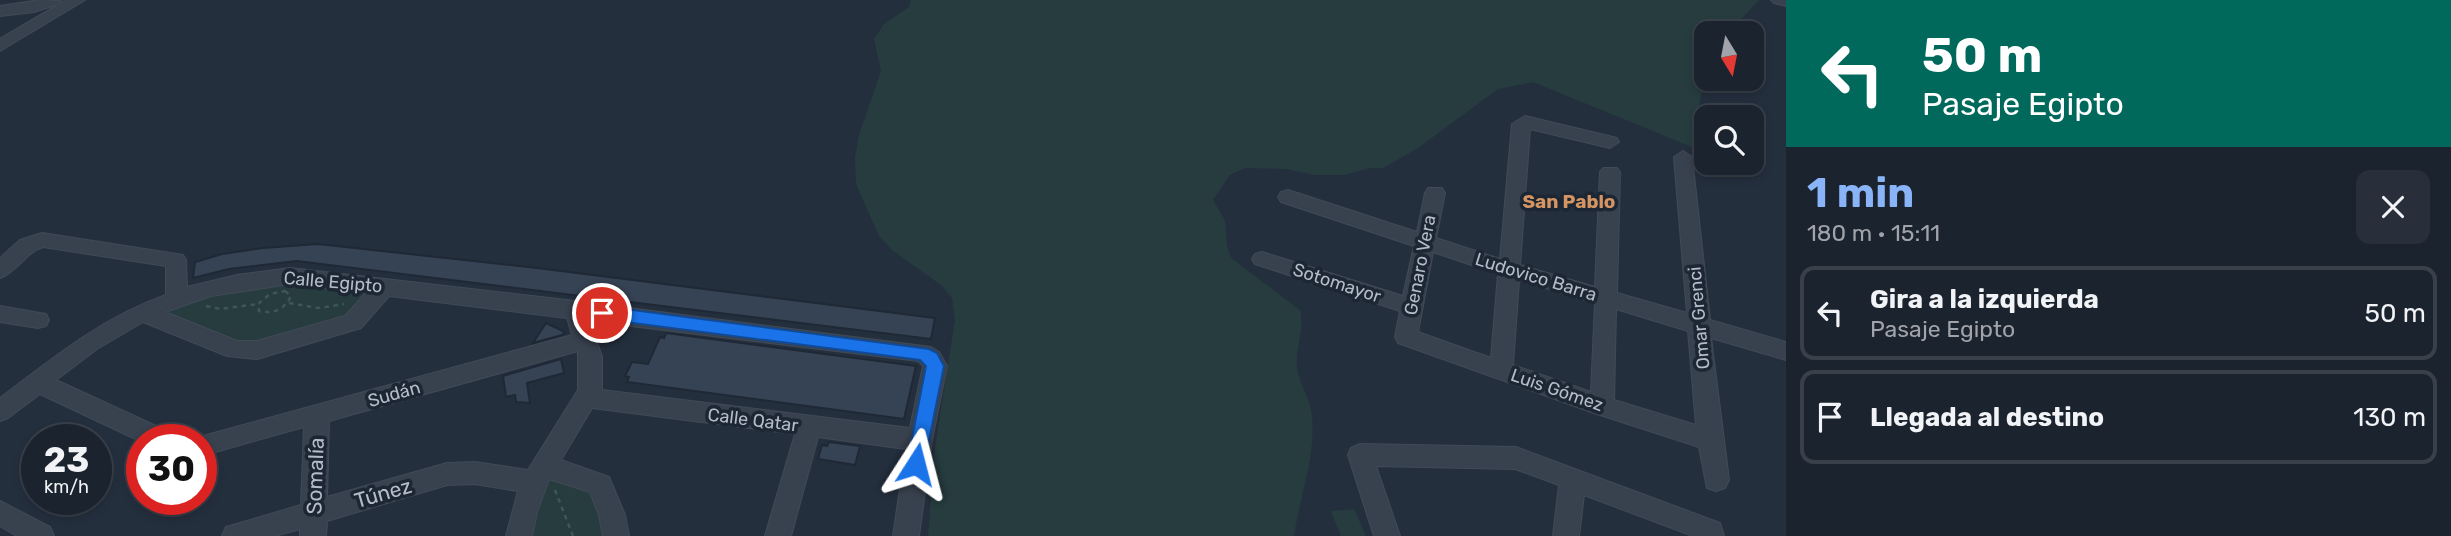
<!DOCTYPE html>
<html lang="es">
<meta charset="utf-8">
<style>
body{margin:0;font-family:Rubik,sans-serif;background:#282f3a;color:#f1f3f6;height:100vh;display:flex;flex-direction:column;font-size:26px;white-space:nowrap}
*{box-sizing:border-box;margin:0}
p{font-size:23px;color:#a0a4aa}
.icon{flex:none;width:38px;height:38px;fill:none;stroke:currentColor;stroke-width:2;stroke-linecap:round;stroke-linejoin:round}
.map{position:relative;flex:1;overflow:hidden}
.details{display:flex;flex-direction:column;background:#1b232e;width:665px}
.details>*{flex:none}
.banner{background:#00695c;color:#fff;overflow:hidden}
.needle{width:46px;rotate:170deg}
.fabs{position:absolute;left:1694px;top:21px;display:grid;gap:14px}
.fabs a{display:grid;place-items:center;width:70px;height:70px;border-radius:14px;background:#1b232e;box-shadow:0 4px 10px #0003,0 0 0 2px #39404a;font-size:35px}
.speed{position:absolute;left:21px;top:424px;display:flex;gap:14px;font-size:35px;font-weight:700;text-align:center}
.speed>*{display:grid;place-content:center;width:91px;height:91px;border-radius:50%;background:#1b232e;box-shadow:0 4px 10px #0003,0 0 0 2px #39404a;line-height:1}
.speed small{font-size:18px;font-weight:400}
.speed .limit{border:10px solid #d22;background:#fff;color:#111}
.pin{position:absolute;display:grid;place-items:center;width:60px;height:60px;color:#fff;margin:-30px;border:4px solid #fff;border-radius:50%;box-shadow:0 2px 7px #0007}
.me{position:absolute;width:77px;margin:-38px;rotate:9deg;stroke-linejoin:round;filter:drop-shadow(0 0 5px #0008)}
.turn{display:flex;align-items:center;gap:24px;height:147px;padding:0 21px;font-size:32px}
.turn .icon{width:91px;height:91px;stroke-width:2.5}
.turn b{display:block;font-size:49px;line-height:60px}
.round{display:grid;place-items:center;flex:none;width:74px;height:74px;border-radius:14px;background:#282f3a}
.overview{display:flex;align-items:center;justify-content:space-between;height:119px;padding:0 21px}
h1{font-size:42px;font-weight:700;line-height:52px;color:#8ab4f8}
ul{padding:0;list-style:none}
li{display:flex;align-items:center;gap:21px;height:94px;margin:0 14px 10px;padding:0 7px;border:4px solid #39404a;border-radius:14px}
li div{flex:1}
li b{display:block;font-size:26px}
li em{font-style:normal}
main{display:flex;flex:1;min-height:0}
.map>svg:first-child{display:block}
.green{fill:#263c3f}
.building{fill:#364354;stroke:#1f2835;stroke-width:2}
.lines{fill:none;stroke-linecap:round;stroke-linejoin:round}
.minor-casing{stroke:#414a57;stroke-width:2}
.path{stroke:#3f5557;stroke-width:2.5;stroke-dasharray:4.5 4.5;stroke-linecap:butt}
.minor{fill:#38414e;fill-rule:evenodd}
.route{fill:#1a73e8;stroke:#114b97;stroke-width:2}
.labels{text-anchor:middle;dominant-baseline:central;stroke-width:7;stroke-linejoin:round;paint-order:stroke}
.street-label{font-size:18px;fill:#b4bcc9;stroke:#1d2633}
.neighbourhood-label{font-size:19px;font-weight:bold;fill:#d59563;stroke:#1d2633}
.near-street-label{font-size:21px;fill:#b4bcc9;stroke:#1d2633}
</style>
<main>
<div class="map">
<svg width="1786" height="536" viewBox="0 0 1786 536">
<rect width="100%" height="100%" fill="#242f3e"/>
<!-- green -->
<g class="green">
<path d="M911,0H1759L1728,33H1706V66L1692,147L1533,82L1498,89L1418,148L1383,168H1370L1344,175H1314L1286,169L1245,168L1230,175L1213,200L1225,221L1227,246L1231,258L1300,310C1305,329 1295,348 1297,368C1299,382 1308,395 1311,409C1318,452 1300,494 1294,536H928L935,448L955,320L952,298L941,285L893,251L879,236L856,184L855,157L859,135L881,71L874,39L884,24L909,7Z"/>
<path d="M292,282L370,291L350,320L247,347L160,314L190,299Z"/>
<path d="M560,476L589,484L607,536H527L541,483Z"/>
<path d="M1354,509L1366,536H1341L1331,511Z"/>
</g>
<!-- building -->
<g class="building">
<path d="M318,244L537,268L935,318L931,339L297,261L229,269L193,278L195,262L222,254L263,248Z"/>
<path d="M546,323L565,332L562,335L533,343Z"/>
<path d="M666,333L916,366L904,419L627,382L629,377L625,376L632,362L648,364L660,337L664,338Z"/>
<path d="M561,359L564,373L527,383L530,403L516,402L515,395L506,397L503,376Z"/>
<path d="M829,442L860,446L855,465L818,459L822,445L827,446Z"/>
</g>
<g class="lines">
<defs>
<g id="minor">
<path d="M40,0L61,1L58,4L34,12L0,16V6Z"/>
<path d="M66,0H85L0,51V39Z"/>
<path d="M1771,0H1786V6L1774,3Z"/>
<path d="M1525,116L1617,138L1619,142L1610,148L1530,129L1520,265L1595,287L1600,172L1603,168H1617L1620,172L1617,293L1687,313L1674,157L1683,151L1692,157L1710,320L1786,342V360L1711,338L1729,480L1725,488L1716,491L1707,488L1699,447L1594,413L1398,343L1395,337L1400,311L1255,264L1252,259L1255,254L1262,252L1403,296L1414,246L1281,202L1278,197L1281,192L1288,190L1417,232L1425,193L1428,188H1442L1445,193L1436,238L1500,259L1512,124ZM1433,252L1498,274L1491,358L1418,332ZM1519,280L1595,303L1591,392L1513,365ZM1616,309L1688,331L1696,425L1614,400Z"/>
<path d="M42,233L183,255L186,260L187,287L237,275L290,268L575,301L931,347L939,352L947,366L932,440L919,536H893L906,449L818,437L791,536H765L795,434L592,408L561,460L609,477L625,515L629,536H603L599,515L590,492L549,479L537,512L532,536H506L518,491L475,484L447,485L327,521L326,536H300V529L275,536H222L226,527L301,505L304,427L201,456V439H192L572,335L567,318L389,296L361,328L257,359L227,356L143,322L97,349L56,380L169,432L172,439H142V442L40,394L8,418L0,421V398C53,358 103,317 166,295V266L43,247C25,253 17,272 0,278V258L20,240ZM290,284L366,293L345,316L257,341H237L165,312L211,296ZM590,321L918,361L923,366L910,428L602,390V357ZM578,351V390L528,470L475,462L447,463L327,497L329,421Z"/>
<path d="M0,306L46,314L49,320L46,326L38,328L0,322Z"/>
<path d="M1360,444L1516,447L1720,523L1724,536H1693L1584,495L1579,536H1553L1559,485L1515,469L1376,466L1400,536H1374L1348,455L1351,448Z"/>
<path d="M0,501L50,527L54,536H17L0,526Z"/>
</g>
</defs>
<!-- minor casing -->
<use href="#minor" class="minor-casing"/>
<!-- path -->
<g class="path">
<path d="M285,291L291,296C284,310 274,314 259,311L258,304L270,294Z"/>
<path d="M289,303L319,308L344,304"/>
<path d="M206,306L220,309L258,304"/>
<path d="M555,490L573,536"/>
</g>
<!-- minor -->
<use href="#minor" class="minor"/>
</g>
<!-- route -->
<path class="route" d="M602,306L929,349L937,353L944,366L923,470L916,472L910,470L907,464L926,366L920,360L602,319L593,313Z"/>
<g class="labels">
<!-- street labels -->
<g class="street-label">
<text transform="translate(1420 265) rotate(-79)">Genaro Vera</text>
<text transform="translate(1536 277) rotate(17)">Ludovico Barra</text>
<text transform="translate(333 282) rotate(5)">Calle Egipto</text>
<text transform="translate(1337 283) rotate(18)">Sotomayor</text>
<text transform="translate(1699 318) rotate(-95)">Omar Grenci</text>
<text transform="translate(1557 390) rotate(19)">Luis Gómez</text>
<text transform="translate(394 394) rotate(-16)">Sudán</text>
<text transform="translate(753 420) rotate(7)">Calle Qatar</text>
</g>
<!-- neighbourhood labels -->
<g class="neighbourhood-label">
<text x="1569" y="201">San Pablo</text>
</g>
<!-- near-street labels -->
<g class="near-street-label">
<text transform="translate(315 476) rotate(-88)">Somalía</text>
<text transform="translate(383 493) rotate(-16)">Túnez</text>
</g>
</g>
</svg>
<div class="fabs">
<a><svg class="needle" viewBox="-14 -14 28 28"><path d="M0-13l5 13h-10z" fill="#e53935"/><path d="M0 13l5-13h-10z" fill="#a0a4aa"/></svg></a>
<a><svg class="icon" aria-label="search" viewBox="0 0 24 24"><circle cx="10" cy="10" r="6"/><path d="M15 15l6 6"/></svg></a>
</div>
<div class="speed"><div>23<small>km/h</small></div><div class="limit">30</div></div>
<div class="pin" style="left:602px;top:313px;background:#d93025"><svg class="icon" aria-label="arrive" viewBox="0 0 24 24"><path d="M6 21V4h12l-3 4 3 4H6"/></svg></div>
<svg class="me" style="left:916px;top:464px" viewBox="-20 -20 40 40"><path d="M0-17L14 15 0 8-14 15z" fill="#1a73e8" stroke="#fff" stroke-width="4"/></svg>
</div>
<section class="details">
<div class="banner">
<div class="turn"><svg class="icon" aria-label="left" viewBox="0 0 24 24"><path d="M17 20v-9H6M10 6l-5 5 5 5"/></svg><div><b>50 m</b>Pasaje Egipto</div></div>
</div>
<div class="overview"><div><h1>1 min</h1><p>180 m · 15:11</p></div><a class="round"><svg class="icon" aria-label="close" viewBox="0 0 24 24"><path d="M6 6l12 12M18 6L6 18"/></svg></a></div>
<ul>
<li><svg class="icon" aria-label="left" viewBox="0 0 24 24"><path d="M17 20v-9H6M10 6l-5 5 5 5"/></svg><div><b>Gira a la izquierda</b><p>Pasaje Egipto</p></div><em>50 m</em></li>
<li><svg class="icon" aria-label="arrive" viewBox="0 0 24 24"><path d="M6 21V4h12l-3 4 3 4H6"/></svg><div><b>Llegada al destino</b></div><em>130 m</em></li>
</ul>
</section>
</main>
